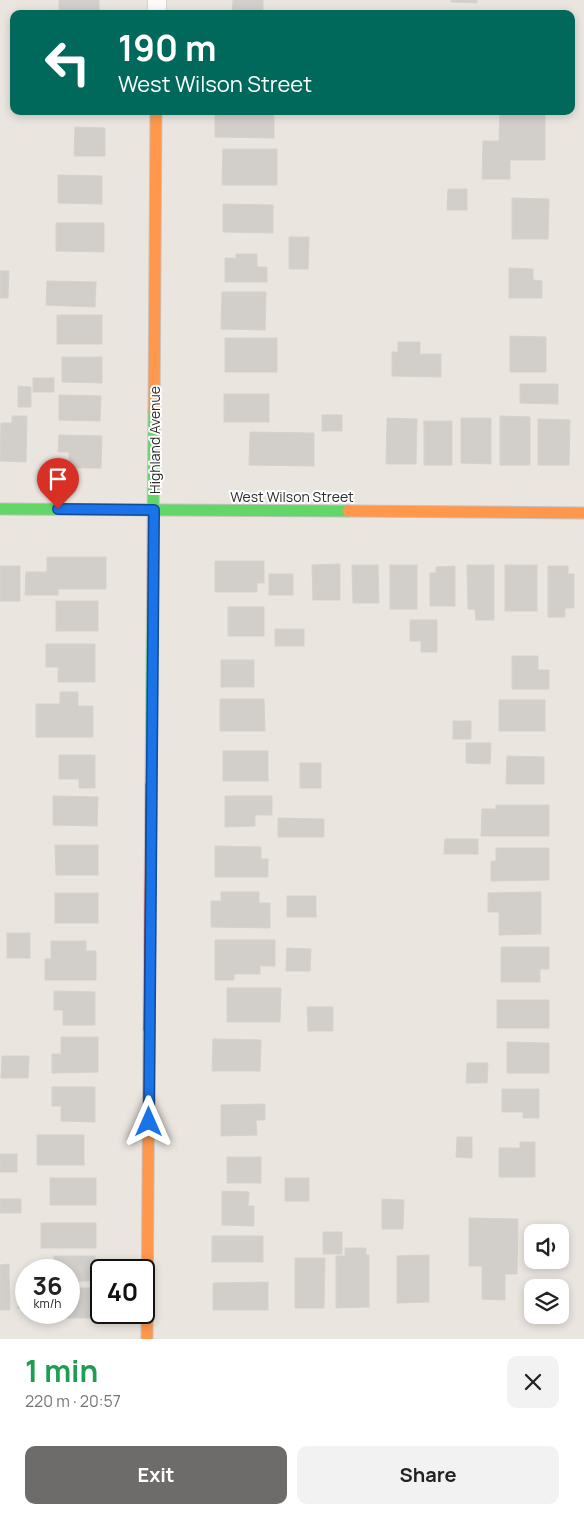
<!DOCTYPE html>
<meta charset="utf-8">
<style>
body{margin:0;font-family:Manrope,sans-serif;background:#f2f2f2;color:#222;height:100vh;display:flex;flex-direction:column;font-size:19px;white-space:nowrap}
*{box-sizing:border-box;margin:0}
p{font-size:16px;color:#767676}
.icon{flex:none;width:28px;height:28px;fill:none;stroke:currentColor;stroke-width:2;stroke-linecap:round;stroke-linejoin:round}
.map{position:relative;height:1339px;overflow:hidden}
.drawer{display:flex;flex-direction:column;background:#fff;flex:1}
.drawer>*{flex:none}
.banner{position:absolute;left:10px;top:10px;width:565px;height:105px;border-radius:10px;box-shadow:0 2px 8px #0003;background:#00695c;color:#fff;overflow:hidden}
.tools{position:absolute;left:524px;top:1224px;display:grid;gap:10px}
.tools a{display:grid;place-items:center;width:45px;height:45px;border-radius:10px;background:#fff;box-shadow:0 2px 8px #0003;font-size:25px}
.speed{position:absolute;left:15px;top:1259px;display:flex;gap:10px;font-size:25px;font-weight:700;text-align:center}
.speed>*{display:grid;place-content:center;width:65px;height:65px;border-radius:50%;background:#fff;box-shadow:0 2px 8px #0003;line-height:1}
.speed small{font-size:12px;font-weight:400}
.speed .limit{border:2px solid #111;border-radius:8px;background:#fff;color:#111}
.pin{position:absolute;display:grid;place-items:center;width:42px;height:42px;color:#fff;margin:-51px -21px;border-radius:50% 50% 50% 0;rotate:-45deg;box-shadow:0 0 5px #0007}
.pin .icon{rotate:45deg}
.me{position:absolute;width:55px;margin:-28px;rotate:0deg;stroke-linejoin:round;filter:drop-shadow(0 0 4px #0008)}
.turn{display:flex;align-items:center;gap:18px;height:105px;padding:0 25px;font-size:22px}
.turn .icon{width:65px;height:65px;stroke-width:2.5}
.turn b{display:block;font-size:35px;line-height:42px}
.round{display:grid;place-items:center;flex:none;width:52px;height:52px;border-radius:10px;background:#f2f2f2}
.overview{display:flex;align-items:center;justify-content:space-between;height:85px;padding:0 25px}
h1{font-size:30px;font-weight:700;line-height:38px;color:#1e9e55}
.button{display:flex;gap:10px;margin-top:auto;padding:10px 25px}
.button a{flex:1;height:58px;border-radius:10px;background:#6e6c6a;color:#fff;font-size:20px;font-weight:700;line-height:58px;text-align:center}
.button a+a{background:#f2f2f2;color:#222}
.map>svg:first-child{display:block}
.building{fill:#d2cfcb;stroke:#d5d1cb}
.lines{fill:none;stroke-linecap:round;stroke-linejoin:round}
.street-casing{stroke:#c3c1c1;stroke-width:19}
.fast-casing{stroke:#c3c1c1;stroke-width:13}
.slow-casing{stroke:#c3c1c1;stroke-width:13}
.jam-casing{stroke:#c3c1c1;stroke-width:13}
.street{stroke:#fcfbfa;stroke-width:18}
.fast{stroke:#63d668;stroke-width:11}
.slow{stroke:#ff974d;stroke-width:11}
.jam{stroke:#b3261e;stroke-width:11}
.route-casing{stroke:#114b97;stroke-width:12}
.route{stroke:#1a73e8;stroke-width:9}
.labels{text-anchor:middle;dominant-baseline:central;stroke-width:4;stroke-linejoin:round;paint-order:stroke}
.street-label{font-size:14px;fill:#2b2b2b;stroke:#fff}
</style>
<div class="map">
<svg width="584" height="1339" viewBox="0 0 584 1339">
<rect width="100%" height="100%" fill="#eae5df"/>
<!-- building -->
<g class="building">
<rect x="59" y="0" width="40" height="14"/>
<path d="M233,0H263V14H232Z"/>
<path d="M451,0H477V3L451,2Z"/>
<path d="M215,111H274V138L215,137Z"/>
<path d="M500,111H545V160H510V179H482L483,141H499Z"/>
<path d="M75,127L105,128V156H74Z"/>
<path d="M223,149H277V185H222Z"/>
<path d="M58,175L102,176V204L58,203Z"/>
<path d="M448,189H467V210H447Z"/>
<path d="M512,198L549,199L548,239H512Z"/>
<path d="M223,204L273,205V233L223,232Z"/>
<path d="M56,223H104V252L56,251Z"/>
<path d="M289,237H309L308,269H289Z"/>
<path d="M236,254H257V267H267V282H225V258H236Z"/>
<path d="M509,268L533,269V280L542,281V298H509Z"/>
<path d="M0,271H9L8,298H0Z"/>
<path d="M47,281L96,282L95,307L46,305Z"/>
<path d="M222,292H266L265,330L221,329Z"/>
<rect x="57" y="315" width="45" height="29"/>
<path d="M510,336L546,337V372H510Z"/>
<rect x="225" y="338" width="52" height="34"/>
<path d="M398,342H420V354H441V377L392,376V352H398Z"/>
<path d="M62,357H102V383L62,382Z"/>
<rect x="33" y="378" width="21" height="14"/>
<path d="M520,384H558V404L520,403Z"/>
<path d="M18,386L31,387V407H18Z"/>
<rect x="224" y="394" width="45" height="28"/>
<path d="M59,395L101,396L100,421L59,420Z"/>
<rect x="322" y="415" width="20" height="16"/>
<path d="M12,416H27L26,462L0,461L1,423H12Z"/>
<path d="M500,416L530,417V465H500Z"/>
<path d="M387,418L417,419L416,464H386Z"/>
<path d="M461,418H491V464L461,463Z"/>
<path d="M538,419L570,420L569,465H538Z"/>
<rect x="424" y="421" width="28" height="44"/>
<path d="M250,432L314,433V466L249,465Z"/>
<path d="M59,435L102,436L101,468H69V452H58Z"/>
<path d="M47,557H106V589H58V595H25L26,572H47Z"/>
<path d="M215,561H264V583H257V592H215Z"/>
<path d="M340,564V600H313L312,565Z"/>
<path d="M352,565H378L379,603H353Z"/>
<rect x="390" y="565" width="27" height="44"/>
<path d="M467,565H494V620H476L475,609H468Z"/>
<rect x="505" y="565" width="32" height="46"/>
<rect x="0" y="566" width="20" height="35"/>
<path d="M455,566V606H430V573H436V567Z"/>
<path d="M548,566H568V574H574V608H565V617H548Z"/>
<rect x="269" y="574" width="24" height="21"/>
<rect x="56" y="601" width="42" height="30"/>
<rect x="228" y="607" width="36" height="29"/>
<path d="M410,620H437V652H421V641H410Z"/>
<rect x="275" y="629" width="29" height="17"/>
<path d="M46,644H95V682H58V667H46Z"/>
<path d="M512,656H538V670H549V689H512Z"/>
<rect x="221" y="660" width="33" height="27"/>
<path d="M60,692H78V706H93V737H36V704H60Z"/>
<path d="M220,699H264L265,731H220Z"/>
<rect x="499" y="700" width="46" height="31"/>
<rect x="453" y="721" width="18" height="18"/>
<path d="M466,743H491L490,764L466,763Z"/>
<rect x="223" y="751" width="45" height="30"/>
<path d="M59,755H95V788H79V779H59Z"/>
<path d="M507,756L544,757V784H506Z"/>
<rect x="300" y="763" width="21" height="25"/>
<path d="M53,796L98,797L97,826L53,825Z"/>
<path d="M225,796H272V815H255V826L225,827Z"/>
<path d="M496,805H549V836H481L482,809H496Z"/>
<path d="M278,818L324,819V837H278Z"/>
<path d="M445,839H478V854H444Z"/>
<path d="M55,845H98V875H56Z"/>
<path d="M215,846L261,847V859H268V877H215Z"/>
<path d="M496,848H549V880L491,881V861H496Z"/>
<path d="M221,892H259V903H270V928L211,927V901H221Z"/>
<path d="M541,892V934L499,935V912H488V893Z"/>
<rect x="55" y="893" width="43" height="30"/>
<rect x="287" y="896" width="29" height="21"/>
<rect x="7" y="933" width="23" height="25"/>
<path d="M215,940H275V966H260V974H234V980H215Z"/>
<path d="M51,941H86V951H96V980H45V959H51Z"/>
<path d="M501,947H549V969H540V982H501Z"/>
<path d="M287,948L311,949L310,971H286Z"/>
<path d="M227,988H281L280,1022H227Z"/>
<path d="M54,991L95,992V1025H63V1010H54Z"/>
<rect x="497" y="1000" width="52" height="28"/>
<path d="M307,1007H333V1031H308Z"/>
<path d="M61,1037H98V1072L52,1073V1054H61Z"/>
<path d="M213,1039L261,1040L260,1071H212Z"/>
<path d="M507,1042L549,1043V1073H507Z"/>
<path d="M2,1056H29L28,1078H1Z"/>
<path d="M467,1063H488L487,1083H466Z"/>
<path d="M52,1087H95V1122L61,1121V1106H52Z"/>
<path d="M502,1089H539V1118H523V1112H502Z"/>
<path d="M265,1104V1120H256L257,1135L221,1136V1105Z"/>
<rect x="37" y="1135" width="47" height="30"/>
<path d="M457,1137H472V1158L456,1157Z"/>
<path d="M520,1142H535V1177H499V1148H520Z"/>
<rect x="0" y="1154" width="17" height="18"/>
<rect x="227" y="1157" width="34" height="26"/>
<rect x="50" y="1178" width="46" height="27"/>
<rect x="285" y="1178" width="24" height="23"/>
<path d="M222,1191L249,1192L248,1206H254V1226L222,1225Z"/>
<rect x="0" y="1199" width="21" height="14"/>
<path d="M382,1199L404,1200L403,1229H382Z"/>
<path d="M469,1218L518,1219L517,1274H505V1300L482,1299V1266H469Z"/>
<rect x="41" y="1223" width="55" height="25"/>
<rect x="323" y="1232" width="19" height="22"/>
<rect x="212" y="1236" width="51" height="26"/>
<path d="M345,1248H366V1255H369V1307L336,1308V1256H345Z"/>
<path d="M429,1255V1302L397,1303V1256Z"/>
<path d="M54,1256H95V1281H69V1270H53Z"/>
<path d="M295,1258H325L324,1308H295Z"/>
<path d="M9,1264L10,1310H0V1265Z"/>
<path d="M268,1282V1310H213V1283Z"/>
<rect x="18" y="1286" width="8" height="22"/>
<path d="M69,1288H90V1318H56V1316L46,1315V1312H69Z"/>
</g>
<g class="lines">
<defs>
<path id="street" d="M157,14V0"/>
<g id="fast">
<path d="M0,509L348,511"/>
<path d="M151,785L154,411"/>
</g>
<g id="slow">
<path d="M154,411L156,111"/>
<path d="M348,511L584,513"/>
<path d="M147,1339L149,1029"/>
</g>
<path id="jam" d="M149,1029L151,785"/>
</defs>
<!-- street casing -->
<use href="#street" class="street-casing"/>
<!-- fast casing -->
<use href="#fast" class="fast-casing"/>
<!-- slow casing -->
<use href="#slow" class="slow-casing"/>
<!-- jam casing -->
<use href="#jam" class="jam-casing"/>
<!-- street -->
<use href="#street" class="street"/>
<!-- fast -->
<use href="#fast" class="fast"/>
<!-- slow -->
<use href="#slow" class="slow"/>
<!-- jam -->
<use href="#jam" class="jam"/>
</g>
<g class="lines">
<defs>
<path id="route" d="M58,509L154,510L149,1122"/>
</defs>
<!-- route casing -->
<use href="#route" class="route-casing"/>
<!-- route -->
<use href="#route" class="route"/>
</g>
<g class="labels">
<!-- street labels -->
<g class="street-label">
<text transform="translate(154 440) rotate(-90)">Highland Avenue</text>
<text x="292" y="496">West Wilson Street</text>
</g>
</g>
</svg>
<div class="tools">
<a><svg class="icon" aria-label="sound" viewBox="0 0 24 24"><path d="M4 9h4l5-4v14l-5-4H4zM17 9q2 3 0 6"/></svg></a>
<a><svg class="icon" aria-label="layers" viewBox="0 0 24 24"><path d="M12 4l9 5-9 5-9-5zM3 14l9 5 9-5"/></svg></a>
</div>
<div class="speed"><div>36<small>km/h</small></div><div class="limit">40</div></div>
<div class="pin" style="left:58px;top:509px;background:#d93025"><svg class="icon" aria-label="arrive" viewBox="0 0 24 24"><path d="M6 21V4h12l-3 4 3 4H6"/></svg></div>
<svg class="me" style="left:149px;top:1122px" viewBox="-20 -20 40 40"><path d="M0-17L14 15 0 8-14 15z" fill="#1a73e8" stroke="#fff" stroke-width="4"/></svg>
<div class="banner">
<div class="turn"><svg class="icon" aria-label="left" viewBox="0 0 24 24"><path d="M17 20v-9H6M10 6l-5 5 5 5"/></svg><div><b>190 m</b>West Wilson Street</div></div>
</div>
</div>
<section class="drawer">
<div class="overview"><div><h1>1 min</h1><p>220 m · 20:57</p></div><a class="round"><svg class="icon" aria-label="close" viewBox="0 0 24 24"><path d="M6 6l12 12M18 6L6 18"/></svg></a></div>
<div class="button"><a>Exit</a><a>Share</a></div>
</section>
